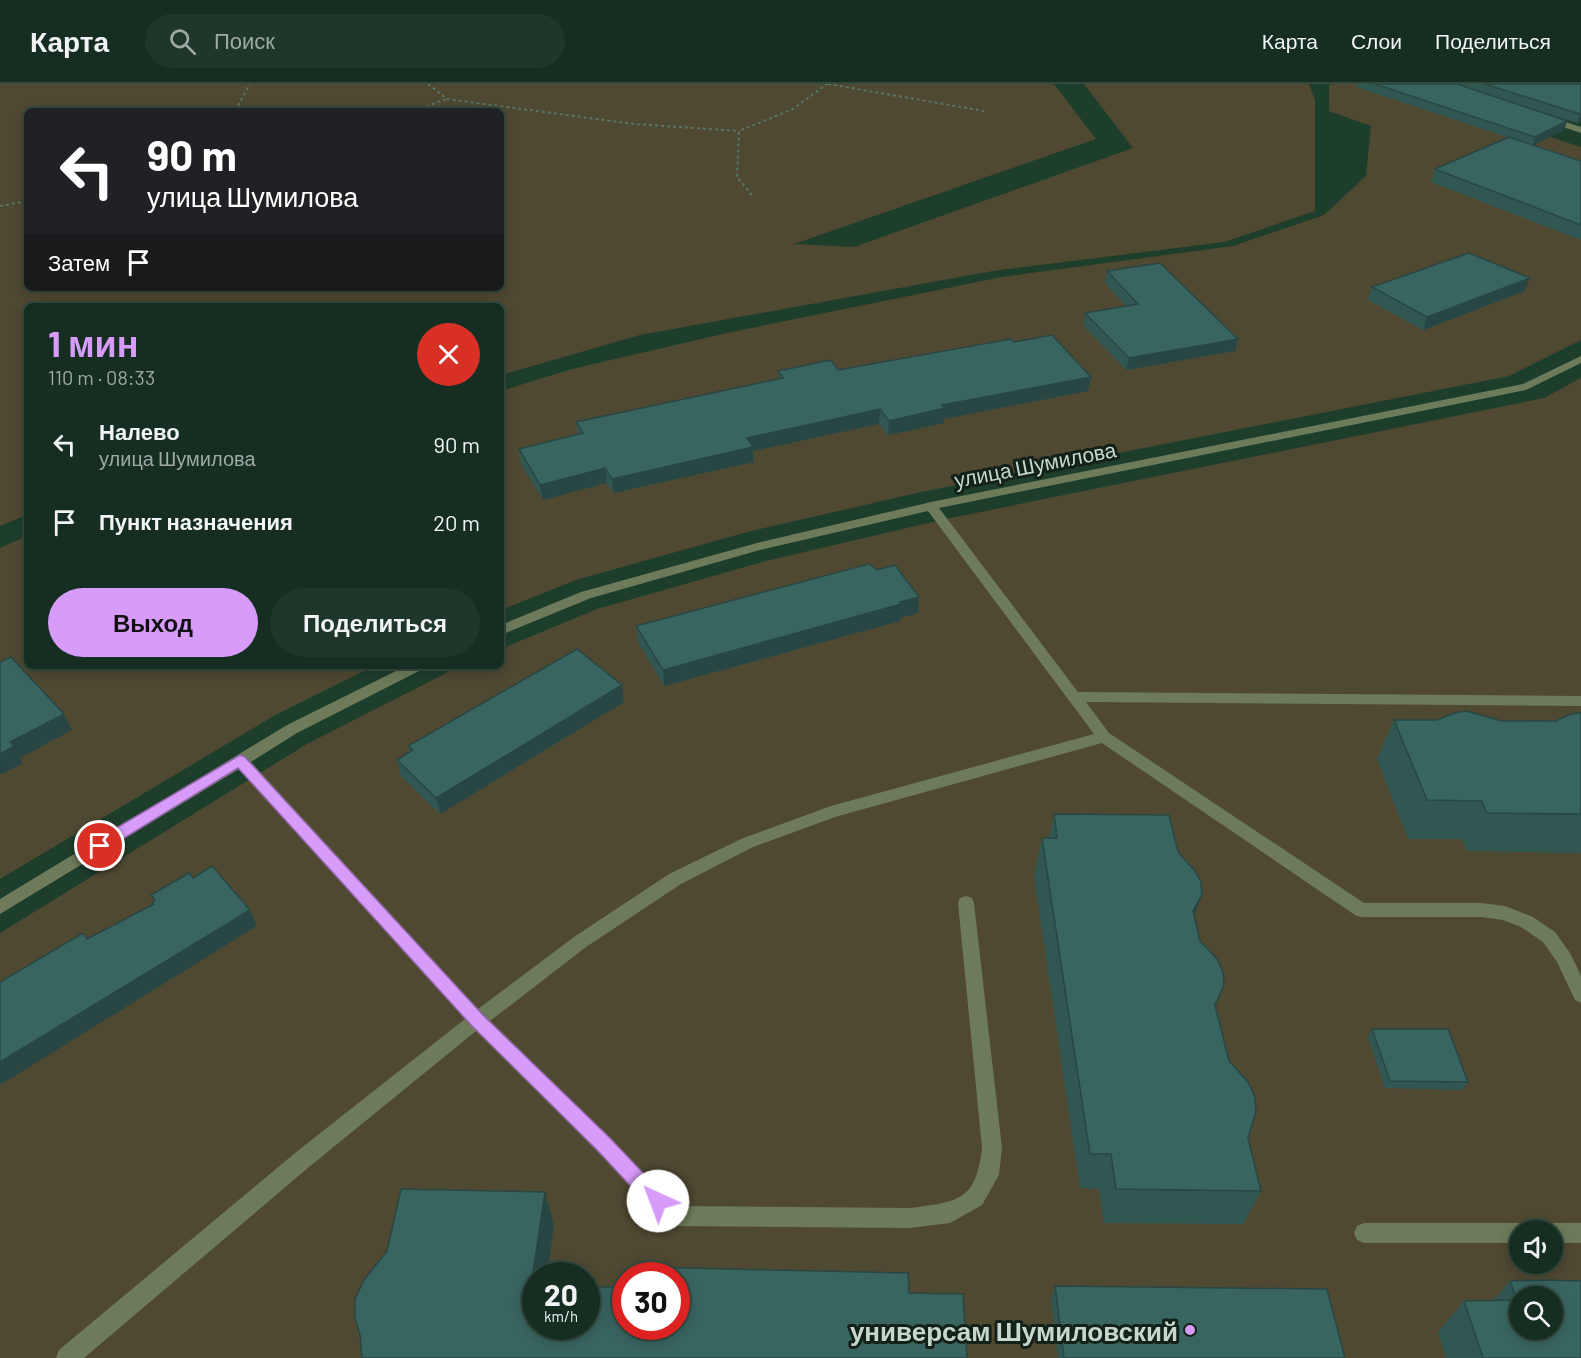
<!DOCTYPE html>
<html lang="ru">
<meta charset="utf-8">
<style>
body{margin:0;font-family:Barlow,sans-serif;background:#1f362a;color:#f1f3f6;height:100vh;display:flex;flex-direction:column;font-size:22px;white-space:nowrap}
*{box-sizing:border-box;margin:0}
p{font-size:20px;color:#9ea8a5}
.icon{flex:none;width:33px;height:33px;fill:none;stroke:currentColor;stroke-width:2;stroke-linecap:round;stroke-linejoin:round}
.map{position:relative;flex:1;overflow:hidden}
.details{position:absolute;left:24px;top:219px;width:480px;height:366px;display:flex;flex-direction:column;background:#162e21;border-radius:9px;box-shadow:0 3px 15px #0003,0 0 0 2px #354a3f}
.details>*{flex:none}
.guide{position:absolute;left:24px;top:24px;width:480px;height:183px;border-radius:9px;box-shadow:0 3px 15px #0003,0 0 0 2px #354a3f;background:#202124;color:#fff;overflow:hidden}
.buttons{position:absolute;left:1509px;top:1136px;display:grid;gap:12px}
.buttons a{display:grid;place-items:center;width:54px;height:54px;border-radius:50%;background:#162e21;box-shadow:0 3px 15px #0003,0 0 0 2px #354a3f;font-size:30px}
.speed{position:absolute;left:522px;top:1178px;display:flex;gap:12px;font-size:30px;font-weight:700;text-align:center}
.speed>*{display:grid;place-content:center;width:78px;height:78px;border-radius:50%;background:#162e21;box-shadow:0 3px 15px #0003,0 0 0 2px #354a3f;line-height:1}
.speed small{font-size:15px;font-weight:400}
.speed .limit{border:9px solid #d22;background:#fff;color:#111}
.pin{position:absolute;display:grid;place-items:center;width:51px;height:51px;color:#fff;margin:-26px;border:3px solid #fff;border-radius:50%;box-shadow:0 2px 6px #0007}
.me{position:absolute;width:66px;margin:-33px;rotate:317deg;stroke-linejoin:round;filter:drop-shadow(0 0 4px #0008)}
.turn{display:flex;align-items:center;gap:21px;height:126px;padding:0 24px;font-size:27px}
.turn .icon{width:78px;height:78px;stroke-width:2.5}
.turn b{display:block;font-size:42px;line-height:51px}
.then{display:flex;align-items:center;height:57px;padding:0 24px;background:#0003;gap:12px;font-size:22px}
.round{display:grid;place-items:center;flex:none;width:63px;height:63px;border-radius:32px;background:#1f362a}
.summary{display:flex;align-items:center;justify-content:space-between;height:102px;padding:0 24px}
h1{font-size:36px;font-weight:700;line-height:45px;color:#d79bf9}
.cta{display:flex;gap:12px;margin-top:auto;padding:12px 24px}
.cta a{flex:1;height:69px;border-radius:36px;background:#d79bf9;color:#111;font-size:24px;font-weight:700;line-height:69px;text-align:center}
.cta a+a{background:#1f362a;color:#f1f3f6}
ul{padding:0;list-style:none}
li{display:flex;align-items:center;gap:18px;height:78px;padding:0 24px}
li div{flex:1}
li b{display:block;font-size:22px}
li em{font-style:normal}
header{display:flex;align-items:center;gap:36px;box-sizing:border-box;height:84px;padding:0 30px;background:#162e21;border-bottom:2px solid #354a3f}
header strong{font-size:28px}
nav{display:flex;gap:33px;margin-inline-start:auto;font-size:21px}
.search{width:420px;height:54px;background:#1f362a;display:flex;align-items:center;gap:15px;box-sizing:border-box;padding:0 21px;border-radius:33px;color:#9ea8a5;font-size:22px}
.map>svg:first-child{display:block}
.green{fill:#4f4932;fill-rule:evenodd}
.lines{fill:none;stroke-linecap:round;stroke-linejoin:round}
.path{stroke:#5a7566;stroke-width:2;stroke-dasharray:3 3;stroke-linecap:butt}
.minor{fill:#6d7b5a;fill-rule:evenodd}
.wall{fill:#315753}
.shaded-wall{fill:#284744}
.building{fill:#396561;stroke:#284744;stroke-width:1.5;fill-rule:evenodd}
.route{fill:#d79bf9;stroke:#8c65a2;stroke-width:1.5}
.poi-dot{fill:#d79bf9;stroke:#142119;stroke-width:2}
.labels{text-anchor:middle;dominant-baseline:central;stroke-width:6;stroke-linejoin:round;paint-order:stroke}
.street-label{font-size:21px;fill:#c6d8cd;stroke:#142119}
.near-poi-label{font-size:26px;font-weight:bold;fill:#c6d8cd;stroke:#142119;text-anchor:end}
</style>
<header>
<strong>Карта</strong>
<div class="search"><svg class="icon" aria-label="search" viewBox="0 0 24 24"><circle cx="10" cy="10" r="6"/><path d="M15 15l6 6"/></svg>Поиск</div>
<nav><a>Карта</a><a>Слои</a><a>Поделиться</a></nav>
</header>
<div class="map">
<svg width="1581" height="1274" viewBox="0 0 1581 1274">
<rect width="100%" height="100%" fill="#1e3e2c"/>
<!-- green -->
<g class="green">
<path d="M0,0H1054L1096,55L794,160L854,163L1133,64L1084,0H1309L1315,16V127L1224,158L993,187L640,251L501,291V222H27V431L0,442ZM27,27H501V204H27Z"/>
<path d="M1332,0H1384L1581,63V256L1509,292L921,408L747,448L576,496L501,526V307L572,285L727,249L1002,193L1233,162L1324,131L1366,92L1371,42L1329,27V1Z"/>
<path d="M1581,294V1274H0V849L307,660L460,582H501V565L597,525L766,477L941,436L1544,314ZM1520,1146H1552V1179H1520ZM536,1191H586V1242H536ZM626,1191H676V1242H626ZM1520,1212H1552V1245H1520Z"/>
<path d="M27,452V582H374L277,630L0,795V464Z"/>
</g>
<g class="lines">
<!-- path -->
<g class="path">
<path d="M428,0L447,15L634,40L739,47"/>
<path d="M828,0L984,27"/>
<path d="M235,27L250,0"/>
<path d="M415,27L446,15"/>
<path d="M752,111L737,93L739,47L793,25L827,0"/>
<path d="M0,122L27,117"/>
</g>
<!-- minor -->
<g class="minor">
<path d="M1547,32L1581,43V49L1544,37V33Z"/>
<path d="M1581,272V279L1526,306L939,424L1078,608L1581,612V622L1086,618L1109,649L1364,819H1481L1505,822L1533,833L1555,848L1570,869L1581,892V919L1575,916L1557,878L1543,858L1521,843L1503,836L1481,833H1361L1355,831L1102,659L835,733L753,763L681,800L586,863L490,937L610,1054L676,1122L910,1124C958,1118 976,1117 982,1064L958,819L960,814L966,812L972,814L974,819L1002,1064L999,1091L982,1121L950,1139L910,1144L671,1142L664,1139L596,1066L476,947L309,1083L84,1274H56L59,1266L295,1069L465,935L239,685L0,830V815L287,641L406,582H425L423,585L297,649L251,678L478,925L574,853L669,790L741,755L831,722L1094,650L928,427L760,466L591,514L501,551V541L581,508L757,459L931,418L1523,300Z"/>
<path d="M1364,1139H1520L1527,1142L1529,1146H1520V1159H1364L1357,1156L1354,1149L1357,1142Z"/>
<path d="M1552,1139H1581V1159H1552V1146H1543L1545,1142Z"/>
</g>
</g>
<!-- wall -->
<g class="wall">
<path d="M1357,0H1581V37L1577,39L1513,19L1567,37L1564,46L1533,61L1581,77V156L1431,98L1435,85L1507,53L1356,3Z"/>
<path d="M1107,187L1238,255L1235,267L1126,286L1083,241L1085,229L1126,222L1105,199Z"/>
<path d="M1530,194L1525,207L1423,246L1368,216L1372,203Z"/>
<path d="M1014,258L1091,293L1088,307L944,335V339L888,351L879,340L753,367L754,378L613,409L607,399L543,416L521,380L519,365L578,350L576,338L778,295V287L838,286Z"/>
<path d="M918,529L900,534V537L664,602L638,558L636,542Z"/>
<path d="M624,618L440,730L401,692L397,676L410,668L408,662Z"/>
<path d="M1581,629V769L1467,767L1462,755H1408L1377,675L1394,636L1556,637Z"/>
<path d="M1054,730L1194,832L1261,1107L1243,1140L1104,1139L1099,1105L1080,1104L1034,792L1042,754H1049Z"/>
<path d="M1372,945L1468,998L1463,1006L1385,1004L1368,953Z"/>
<path d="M1510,1197L1581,1274H1446L1438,1248L1464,1217H1493Z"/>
<path d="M1055,1202L1345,1274H1058L1051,1215Z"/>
</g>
<!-- shaded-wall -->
<g class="shaded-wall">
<path d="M1580,30H1581V37L1577,39Z"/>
<path d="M1567,37L1564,46L1532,62L1535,53Z"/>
<path d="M1530,194L1525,207L1423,246L1427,233Z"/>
<path d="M1238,255L1235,267L1126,286L1129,274Z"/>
<path d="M1091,293L1088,307L944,335V339L888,351L889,337L942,321Z"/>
<path d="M880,325L879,340L753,367L754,378L613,409L612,395L747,354Z"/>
<path d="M605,384L607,399L543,416L540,401Z"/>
<path d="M919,513L918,529L900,534V537L664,602L663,586Z"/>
<path d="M622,601L624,618L440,730L436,714Z"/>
<path d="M64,630L72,646L20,674L23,679L0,691V670L10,658Z"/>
<path d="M1202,810L1189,848L1193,827Z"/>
<path d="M250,826L257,842L0,1001V978Z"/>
<path d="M545,1108L554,1141L547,1191H536V1217L531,1202Z"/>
</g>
<!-- building -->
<g class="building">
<path d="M1375,0H1457L1567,37L1535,53Z"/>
<path d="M1485,0H1581V30H1580Z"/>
<path d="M1509,53L1581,77V141L1435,85Z"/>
<path d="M1469,169L1530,194L1427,233L1372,203Z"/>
<path d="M1160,179L1238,255L1129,274L1085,229L1138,220L1107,187Z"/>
<path d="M1052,251L1091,293L942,321L945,324L889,337L880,325L747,354L753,363L612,395L605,384L540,401L519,365L583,349L576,338L783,294L778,287L831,276L838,286L1011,255L1014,258Z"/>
<path d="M869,480L877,486L895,481L919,513L900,518L901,520L663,586L636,542Z"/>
<path d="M577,565L622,601L436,714L397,676L413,666L408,662Z"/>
<path d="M11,573L64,630L10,658L14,662L0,670V578Z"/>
<path d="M1466,627L1502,637H1556L1571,630L1581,629V730L1487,729L1482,717L1427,716L1394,636H1437L1454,629Z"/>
<path d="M1054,730L1169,731L1178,768L1195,787L1201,798L1202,810L1193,827L1200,857L1217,875L1223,888L1224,901L1215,921L1229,977L1248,998L1255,1013L1256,1028L1248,1054L1261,1107L1116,1105L1111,1070H1090L1042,754H1057Z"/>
<path d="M212,782L250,826L0,978V898L83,849L87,855L154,820L152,818L155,816L151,811L189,789L193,794Z"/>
<path d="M1372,945H1448L1468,998L1390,997Z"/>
<path d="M401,1105L545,1108L531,1202H536V1242H586V1203H626V1242H676V1191H638L639,1183L908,1189L909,1209L963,1210L967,1274H362L360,1251L355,1234V1215L364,1196L387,1167Z"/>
<path d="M1545,1196L1581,1197V1274H1483L1464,1217L1517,1216L1510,1197ZM1520,1212H1552V1245H1520Z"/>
<path d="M1055,1202L1327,1205L1345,1274H1064Z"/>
</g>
<!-- route -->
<path class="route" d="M240,671L245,673L483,931L610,1054L664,1111L667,1117L664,1124L658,1126L651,1124L597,1066L471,941L238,684L105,766H94L92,762L94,757Z"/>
<!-- markers -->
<circle class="poi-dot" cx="1190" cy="1246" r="6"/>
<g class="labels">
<!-- street labels -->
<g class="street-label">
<text transform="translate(1035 380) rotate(-11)">улица Шумилова</text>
</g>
<!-- near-poi labels -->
<g class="near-poi-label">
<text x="1178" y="1246">универсам Шумиловский</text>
</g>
</g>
</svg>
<div class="buttons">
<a><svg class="icon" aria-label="sound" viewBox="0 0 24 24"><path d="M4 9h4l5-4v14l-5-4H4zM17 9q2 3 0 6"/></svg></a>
<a><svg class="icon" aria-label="search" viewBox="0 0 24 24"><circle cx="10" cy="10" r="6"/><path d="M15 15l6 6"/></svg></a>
</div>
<div class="speed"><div>20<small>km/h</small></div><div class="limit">30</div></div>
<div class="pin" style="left:100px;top:762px;background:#d93025"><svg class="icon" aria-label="arrive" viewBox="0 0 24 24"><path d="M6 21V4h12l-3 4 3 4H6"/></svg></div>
<svg class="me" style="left:658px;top:1117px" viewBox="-20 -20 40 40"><circle r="19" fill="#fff"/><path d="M0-13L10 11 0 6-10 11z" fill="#d79bf9"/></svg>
<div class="guide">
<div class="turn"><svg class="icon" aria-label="left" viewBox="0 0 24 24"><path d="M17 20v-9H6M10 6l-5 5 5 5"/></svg><div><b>90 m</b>улица Шумилова</div></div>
<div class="then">Затем<svg class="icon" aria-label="arrive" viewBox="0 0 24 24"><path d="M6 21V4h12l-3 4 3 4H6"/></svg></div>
</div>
<section class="details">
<div class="summary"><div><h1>1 мин</h1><p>110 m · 08:33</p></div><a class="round" style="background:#d93025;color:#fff"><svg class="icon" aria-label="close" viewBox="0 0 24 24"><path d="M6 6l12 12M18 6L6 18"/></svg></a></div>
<ul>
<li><svg class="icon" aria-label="left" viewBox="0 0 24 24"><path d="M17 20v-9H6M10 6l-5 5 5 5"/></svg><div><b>Налево</b><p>улица Шумилова</p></div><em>90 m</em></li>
<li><svg class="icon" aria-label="arrive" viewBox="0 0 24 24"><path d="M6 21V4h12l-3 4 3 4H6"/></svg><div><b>Пункт назначения</b></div><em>20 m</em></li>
</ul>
<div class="cta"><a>Выход</a><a>Поделиться</a></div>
</section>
</div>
